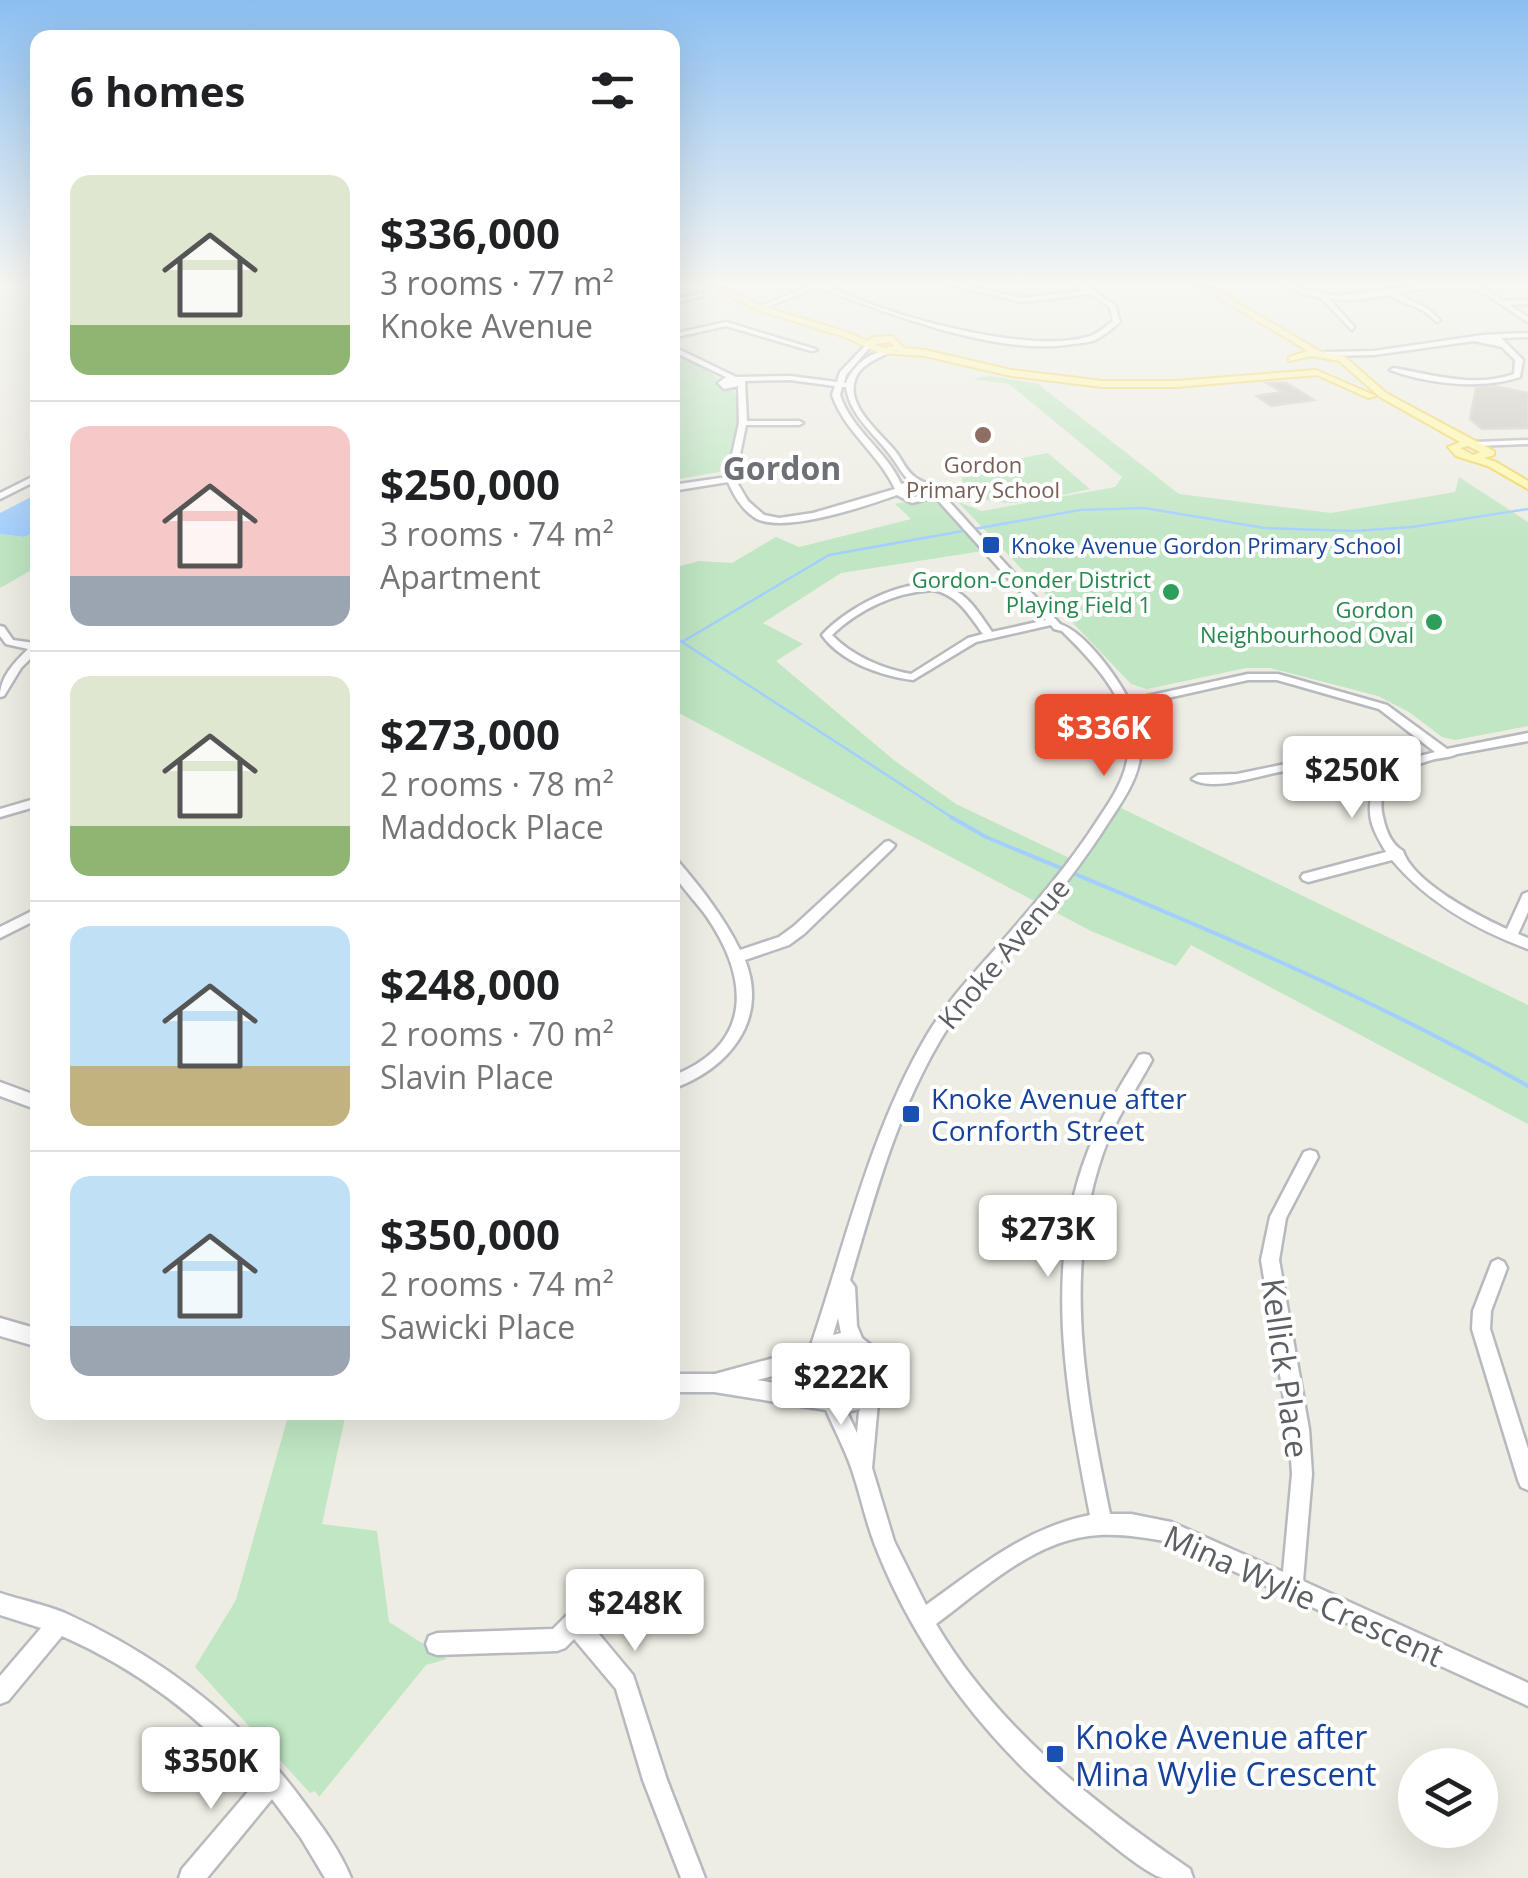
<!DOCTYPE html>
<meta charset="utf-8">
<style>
body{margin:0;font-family:"Open Sans",sans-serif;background:#f6f6f6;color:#202124;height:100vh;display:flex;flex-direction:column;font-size:38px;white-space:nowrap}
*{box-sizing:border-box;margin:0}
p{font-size:32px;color:#757577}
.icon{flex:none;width:55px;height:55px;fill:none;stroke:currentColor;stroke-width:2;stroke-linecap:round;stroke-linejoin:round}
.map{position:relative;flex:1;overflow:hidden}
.details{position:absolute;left:30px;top:30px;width:650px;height:1390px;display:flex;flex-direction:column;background:#fff;border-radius:20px;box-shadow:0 10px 40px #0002}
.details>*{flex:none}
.buttons{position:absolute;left:1398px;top:1748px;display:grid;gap:20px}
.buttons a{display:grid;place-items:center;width:100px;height:100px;border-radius:50%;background:#fff;box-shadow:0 10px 40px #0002;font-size:50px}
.price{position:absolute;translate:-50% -85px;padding:0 22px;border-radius:10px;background:#fff;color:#222;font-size:32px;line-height:65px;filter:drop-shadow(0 2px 5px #0008)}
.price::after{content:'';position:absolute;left:50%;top:60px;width:30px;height:22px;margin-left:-15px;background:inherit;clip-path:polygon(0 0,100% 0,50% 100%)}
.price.active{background:#ea4c2e;color:#fff}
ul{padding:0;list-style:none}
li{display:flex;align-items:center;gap:30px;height:250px;padding:0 40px}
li+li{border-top:2px solid #e0e0e0}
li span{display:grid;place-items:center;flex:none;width:280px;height:200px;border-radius:20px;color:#555}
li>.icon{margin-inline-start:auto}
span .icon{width:120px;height:120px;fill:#fffc;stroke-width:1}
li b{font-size:42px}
h2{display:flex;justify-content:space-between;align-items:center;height:120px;padding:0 40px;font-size:42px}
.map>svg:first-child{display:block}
</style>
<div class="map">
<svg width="1528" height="1878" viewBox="0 0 1528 1878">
<rect width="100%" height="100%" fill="#eeede4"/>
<path fill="#c0e6c3" d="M673,350c20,10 42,19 49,38l11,2c15,24 0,57 -8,81l-52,9z
M990,376l48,8 141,110 152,19 124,-21 4,-15 69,45v204l-73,14 -13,-3 -33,-25 -31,-16 -108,-28h-24l-99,21 -16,-5 -173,-182 24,9 133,-24 7,-10 -113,-93 -37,-5z
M1048,453l42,36c-36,7 -100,30 -128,-6v-6l11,-10z
M939,495l50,55 -148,23 -78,50 40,21 -27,17 119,100 61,43 126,60 37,-57 409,198v119l-337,-179 -15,21 -85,-35 -418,-221 -1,-150 5,7 22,-6 33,2 44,-26 23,10 112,-28 -16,-15z
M37,531v36l-37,21v-54l24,3z
M289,1413h57l-24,111 55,7 12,91 58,37 -21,6 -107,132 -4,-6 -5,2 -115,-126 41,-67z"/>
<path fill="#a3cfff" d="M37,494v37l-13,6 -24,-3v-21z"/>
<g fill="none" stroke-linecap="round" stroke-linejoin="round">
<path stroke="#a3cfff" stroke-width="2.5" d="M672,638l10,4 147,-87 251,-45 64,-2 121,20 89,3 58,-4 116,-18
M682,642l274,178"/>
<path stroke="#a3cfff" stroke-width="4" d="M951,817l35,20c184,77 368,150 542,249"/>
</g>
<path fill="#cac7c1" stroke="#d3cfc2" stroke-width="2.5" d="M1267,383h19l28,17 -43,6 -14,-10 25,-4z
M1493,386l35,7v35l-46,1 -12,-10 6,-31z"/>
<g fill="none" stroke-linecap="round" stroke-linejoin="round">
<g stroke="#b6b9be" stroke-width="5">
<path id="minor" d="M813,284h10c55,29 202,71 264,53 9,-2 18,-10 26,-16l-3,-14 -20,-13 -69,8 -72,-18h9l63,14 63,-7 -10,-7h7l15,7v2l19,12 5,17c-7,6 -16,14 -25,18 -6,3 -16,3 -23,4 -72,13 -186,-31 -254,-57l-56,22 -5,-1z
M1283,284h7l15,6 31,6 91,-11 45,1 -2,-2h7l26,17 25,-1v4l-19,1 19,12v5c-17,-9 -36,-28 -53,-32 -24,-6 -55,-1 -79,3l32,16 12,11 -3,2 -13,-11 -36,-16 -36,5 -23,-1 25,28 -2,3 -31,-32 -21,-5z
M701,293l2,3 -31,8v-4z
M726,322l89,27 2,1 -6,1 -85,-25 -54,12v-4z
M1528,333v4l-27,1 22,22 -3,17c-38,13 -93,7 -130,-7l4,-2c40,7 80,20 120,6l1,-14 -13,-13 -28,-6 -100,14 -48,1 -4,-2 4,-2 48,-1 109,-16z
M866,345l5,1 -25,29 -2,8h2c7,-18 27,-34 45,-32 -13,8 -31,13 -36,29 -9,27 26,53 41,72 6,8 10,19 19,25 6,5 14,7 21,10l124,137c26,9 56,52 69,76l119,-26h30l109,31 60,44 81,-16v8l-71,13c-8,4 -13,3 -22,5 -30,8 -61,23 -52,58 3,14 8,27 20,34 10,31 73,64 104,78l16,-35 5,-2v20l-10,22 10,4v11c-51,-19 -100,-46 -136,-89l-84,22 -5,-2 -2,-3 2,-3 83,-22c-13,-22 -20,-34 -14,-60 -24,-9 -52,-23 -78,-22 -27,1 -77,24 -102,9l6,-4 39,-1 58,-12 38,7 42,16c19,-23 33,-26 60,-33l-56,-43 -102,-29h-29l-116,26c6,17 10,34 8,52 -3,22 -18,44 -30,62 -27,43 -59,83 -92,122 -28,32 -59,65 -80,102 -43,74 -64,155 -88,236l5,7 2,39 5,12 10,8 9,25 -9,97 22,73 32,64c52,-37 99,-77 164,-90 -23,-119 -48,-247 -2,-364 13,-34 32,-65 51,-96l5,-1 5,1 3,5c-17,32 -39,62 -50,96 -40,118 -16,240 8,358h21l40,8 112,50 9,-98 -3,-45 -28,-169 9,-43 34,-65 6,-2 6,2 2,5 -32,61 -7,42 30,169 3,45 -9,107 225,102v23l-358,-164c-24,-4 -46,-8 -70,-7 -64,3 -115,53 -164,89 61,103 156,178 254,245l3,9c-9,0 -21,0 -30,0 -16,-3 -59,-40 -74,-52 -94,-73 -171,-170 -214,-281 -9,-23 -14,-48 -22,-72 -7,-22 -18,-42 -27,-63l-112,-18h-42v-18h43l95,-26c36,-106 60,-216 117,-313 19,-32 46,-61 71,-89 35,-40 70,-80 99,-125 12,-18 26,-38 30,-60 11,-54 -30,-95 -65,-130l-8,-2 -3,-4 -75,17 -63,38c-32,-4 -72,-18 -91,-45 26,-29 96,-67 134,-44 16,9 26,27 36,41l54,-12 -111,-123 -23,6 -15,-8c-31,11 -110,38 -140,24 -14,-8 -23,-23 -29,-37l-56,9v-6l55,-8 12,-54 -1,-37 -14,3 -6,-6 8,-6 -54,-26v-5l64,31 54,-1 47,6 3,-10zM790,380l45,6 -3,9c13,37 47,59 63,94l-82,24 -34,5 -15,-3 -16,-14 -13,-22 11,-54h53l4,-2 -4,-2h-52l-2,-40zM842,387h4c4,29 28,46 45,69 7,9 11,19 20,26l-10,2c-15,-34 -49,-53 -61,-89zM908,487h13l7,3 -1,5 -14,2 -8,-5zM933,590c25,5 36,25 50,44l-15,4 -57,36c-28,-5 -59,-18 -79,-39 27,-26 64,-43 101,-45zM838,1318l3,15 -8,2zM839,1352c21,0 24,14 23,32 -11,11 -19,11 -33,4l-8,-17 7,-13zM804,1368l-1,3 7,18 -53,-9zM860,1409l-1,3 -2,21 -10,-21z
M1528,440v4l-53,2 -4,-2 4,-2z
M38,474v6l-38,19v-6z
M0,626l4,1 9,13 21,3 4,-1v9l-17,17 -17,28 -4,1c0,-20 14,-34 28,-48l-22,-5 -6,-8z
M38,798v8l-38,11v-8z
M889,841l6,4 -2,3 -89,86 -15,11 -44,15c24,61 -17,109 -73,129v-13c81,-31 78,-96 35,-159 -8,-12 -27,-31 -33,-43 -2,-4 -2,-11 -2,-15l5,1c24,28 47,57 63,90l39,-13 15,-11 91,-84z
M38,908v11l-38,19v-11z
M0,1082l38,14v14l-38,-14z
M1498,1259l6,3 3,6 -16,43 -1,18 38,120v41l-7,-3 -3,-7 -46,-151 1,-18 19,-49z
M0,1318l38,11v18l-38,-11z
M0,1593c21,7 46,12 65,20 94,43 176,104 237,187 18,24 38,50 49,78h-26l-24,-40 -29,-39 -65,79h-28l3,-9 75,-88c-55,-63 -118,-111 -195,-145l-54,65 -8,3v-28l41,-48 -41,-13z
M575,1612l8,3 50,60 34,105 38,98h-24l-38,-98 -27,-91 -42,-50 -9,9 -8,3 -120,4 -8,-3 -3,-8 3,-8 8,-3 116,-4 14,-14z"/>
</g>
<g stroke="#f2d459" stroke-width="4">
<path id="major" d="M705,284c20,-1 39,15 58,22 34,13 71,19 104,35l6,-4 19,-1 12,12 21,2 86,20 92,11h73l140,-11 60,26 -8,2 -51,-23 -141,12h-73l-92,-11 -86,-20 -45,-3 -38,-17 -85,-26zM890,342l4,4 -10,2 -10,-4z
M1196,284h9l116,68 24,5 41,36 108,58v4l-10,3 12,4 32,19v8l-40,-23 -32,-10 -8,-9 12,-5 -80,-45 -41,-36 -28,-5 -22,5v-4l19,-6zM1468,446l12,6 -7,3 -13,-7z"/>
</g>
<use href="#minor" fill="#fff" fill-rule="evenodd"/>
<use href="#major" fill="#fff8a8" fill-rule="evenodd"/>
</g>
<linearGradient id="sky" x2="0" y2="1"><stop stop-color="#8cbff1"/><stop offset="0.52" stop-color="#f7f7f3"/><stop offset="1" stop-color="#f7f7f3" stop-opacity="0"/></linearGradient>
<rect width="1528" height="546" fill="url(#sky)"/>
<circle fill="#8d6e63" stroke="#fff" stroke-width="4" cx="983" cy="435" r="10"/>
<g fill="#1a4fb4" stroke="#fff" stroke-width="4">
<rect x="981" y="535" width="20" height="20" rx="5"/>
<rect x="901" y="1104" width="20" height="20" rx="5"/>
<rect x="1045" y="1744" width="20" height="20" rx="5"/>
</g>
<g fill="#2e9e5b" stroke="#fff" stroke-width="4">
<circle cx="1171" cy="592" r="10"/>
<circle cx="1434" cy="622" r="10"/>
</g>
<g text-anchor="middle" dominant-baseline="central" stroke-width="8" stroke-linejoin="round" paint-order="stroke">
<g font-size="22" fill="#785e54" stroke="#fff">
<text x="983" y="464">Gordon<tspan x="983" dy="25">Primary School</tspan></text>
</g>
<g font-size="22" fill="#164399" stroke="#fff" text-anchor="start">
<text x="1011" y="545">Knoke Avenue Gordon Primary School</text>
</g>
<g font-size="22" fill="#27864d" stroke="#fff" text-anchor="end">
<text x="1151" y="579">Gordon-Conder District<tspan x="1151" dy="25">Playing Field 1</tspan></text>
<text x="1414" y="609">Gordon<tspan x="1414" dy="25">Neighbourhood Oval</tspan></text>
</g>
<g font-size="28" fill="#5c5f64" stroke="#fff">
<text transform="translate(1003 953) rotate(-50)">Knoke Avenue</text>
</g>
<g font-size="28" fill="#164399" stroke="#fff" text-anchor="start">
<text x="931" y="1098">Knoke Avenue after<tspan x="931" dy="32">Cornforth Street</tspan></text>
</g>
<g font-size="32" font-weight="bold" fill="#6d7176" stroke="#fff">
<text x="782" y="467">Gordon</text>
</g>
<g font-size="32" fill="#5c5f64" stroke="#fff">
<text transform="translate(1286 1368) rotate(82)">Kellick Place</text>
<text transform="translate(1304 1595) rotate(24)">Mina Wylie Crescent</text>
</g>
<g font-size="32" fill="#164399" stroke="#fff" text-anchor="start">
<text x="1075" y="1736">Knoke Avenue after<tspan x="1075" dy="37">Mina Wylie Crescent</tspan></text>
</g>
</g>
</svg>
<div class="buttons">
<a><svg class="icon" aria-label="layers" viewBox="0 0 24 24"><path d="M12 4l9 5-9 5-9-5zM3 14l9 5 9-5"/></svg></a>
</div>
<b class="price active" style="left:1104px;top:779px">$336K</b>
<b class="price" style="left:1352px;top:821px">$250K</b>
<b class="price" style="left:1048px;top:1280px">$273K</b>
<b class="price" style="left:841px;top:1428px">$222K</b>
<b class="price" style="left:635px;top:1654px">$248K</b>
<b class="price" style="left:211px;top:1812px">$350K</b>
<section class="details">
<h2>6 homes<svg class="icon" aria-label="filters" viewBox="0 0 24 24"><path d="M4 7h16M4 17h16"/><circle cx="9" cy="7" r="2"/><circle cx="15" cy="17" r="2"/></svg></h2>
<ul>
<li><span style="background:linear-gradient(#dfe7d0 75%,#8fb573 0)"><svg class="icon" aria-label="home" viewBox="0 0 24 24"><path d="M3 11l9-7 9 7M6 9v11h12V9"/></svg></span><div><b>$336,000</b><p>3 rooms · 77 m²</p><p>Knoke Avenue</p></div></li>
<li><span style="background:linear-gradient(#f6c9c9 75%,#9aa5b1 0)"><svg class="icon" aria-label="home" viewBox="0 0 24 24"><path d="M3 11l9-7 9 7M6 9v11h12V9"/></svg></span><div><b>$250,000</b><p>3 rooms · 74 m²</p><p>Apartment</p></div></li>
<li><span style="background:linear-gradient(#dfe7d0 75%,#8fb573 0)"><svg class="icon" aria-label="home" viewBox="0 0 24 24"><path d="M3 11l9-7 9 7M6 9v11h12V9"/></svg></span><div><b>$273,000</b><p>2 rooms · 78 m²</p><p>Maddock Place</p></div></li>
<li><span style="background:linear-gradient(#bfe0f5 70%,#c2b280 0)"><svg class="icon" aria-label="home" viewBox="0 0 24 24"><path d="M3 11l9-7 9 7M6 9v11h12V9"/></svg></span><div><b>$248,000</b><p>2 rooms · 70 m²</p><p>Slavin Place</p></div></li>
<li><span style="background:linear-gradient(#bfe0f5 75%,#9aa5b1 0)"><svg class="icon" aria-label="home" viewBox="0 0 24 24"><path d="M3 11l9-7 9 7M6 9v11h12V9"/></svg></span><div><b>$350,000</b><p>2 rooms · 74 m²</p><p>Sawicki Place</p></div></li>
</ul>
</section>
</div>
